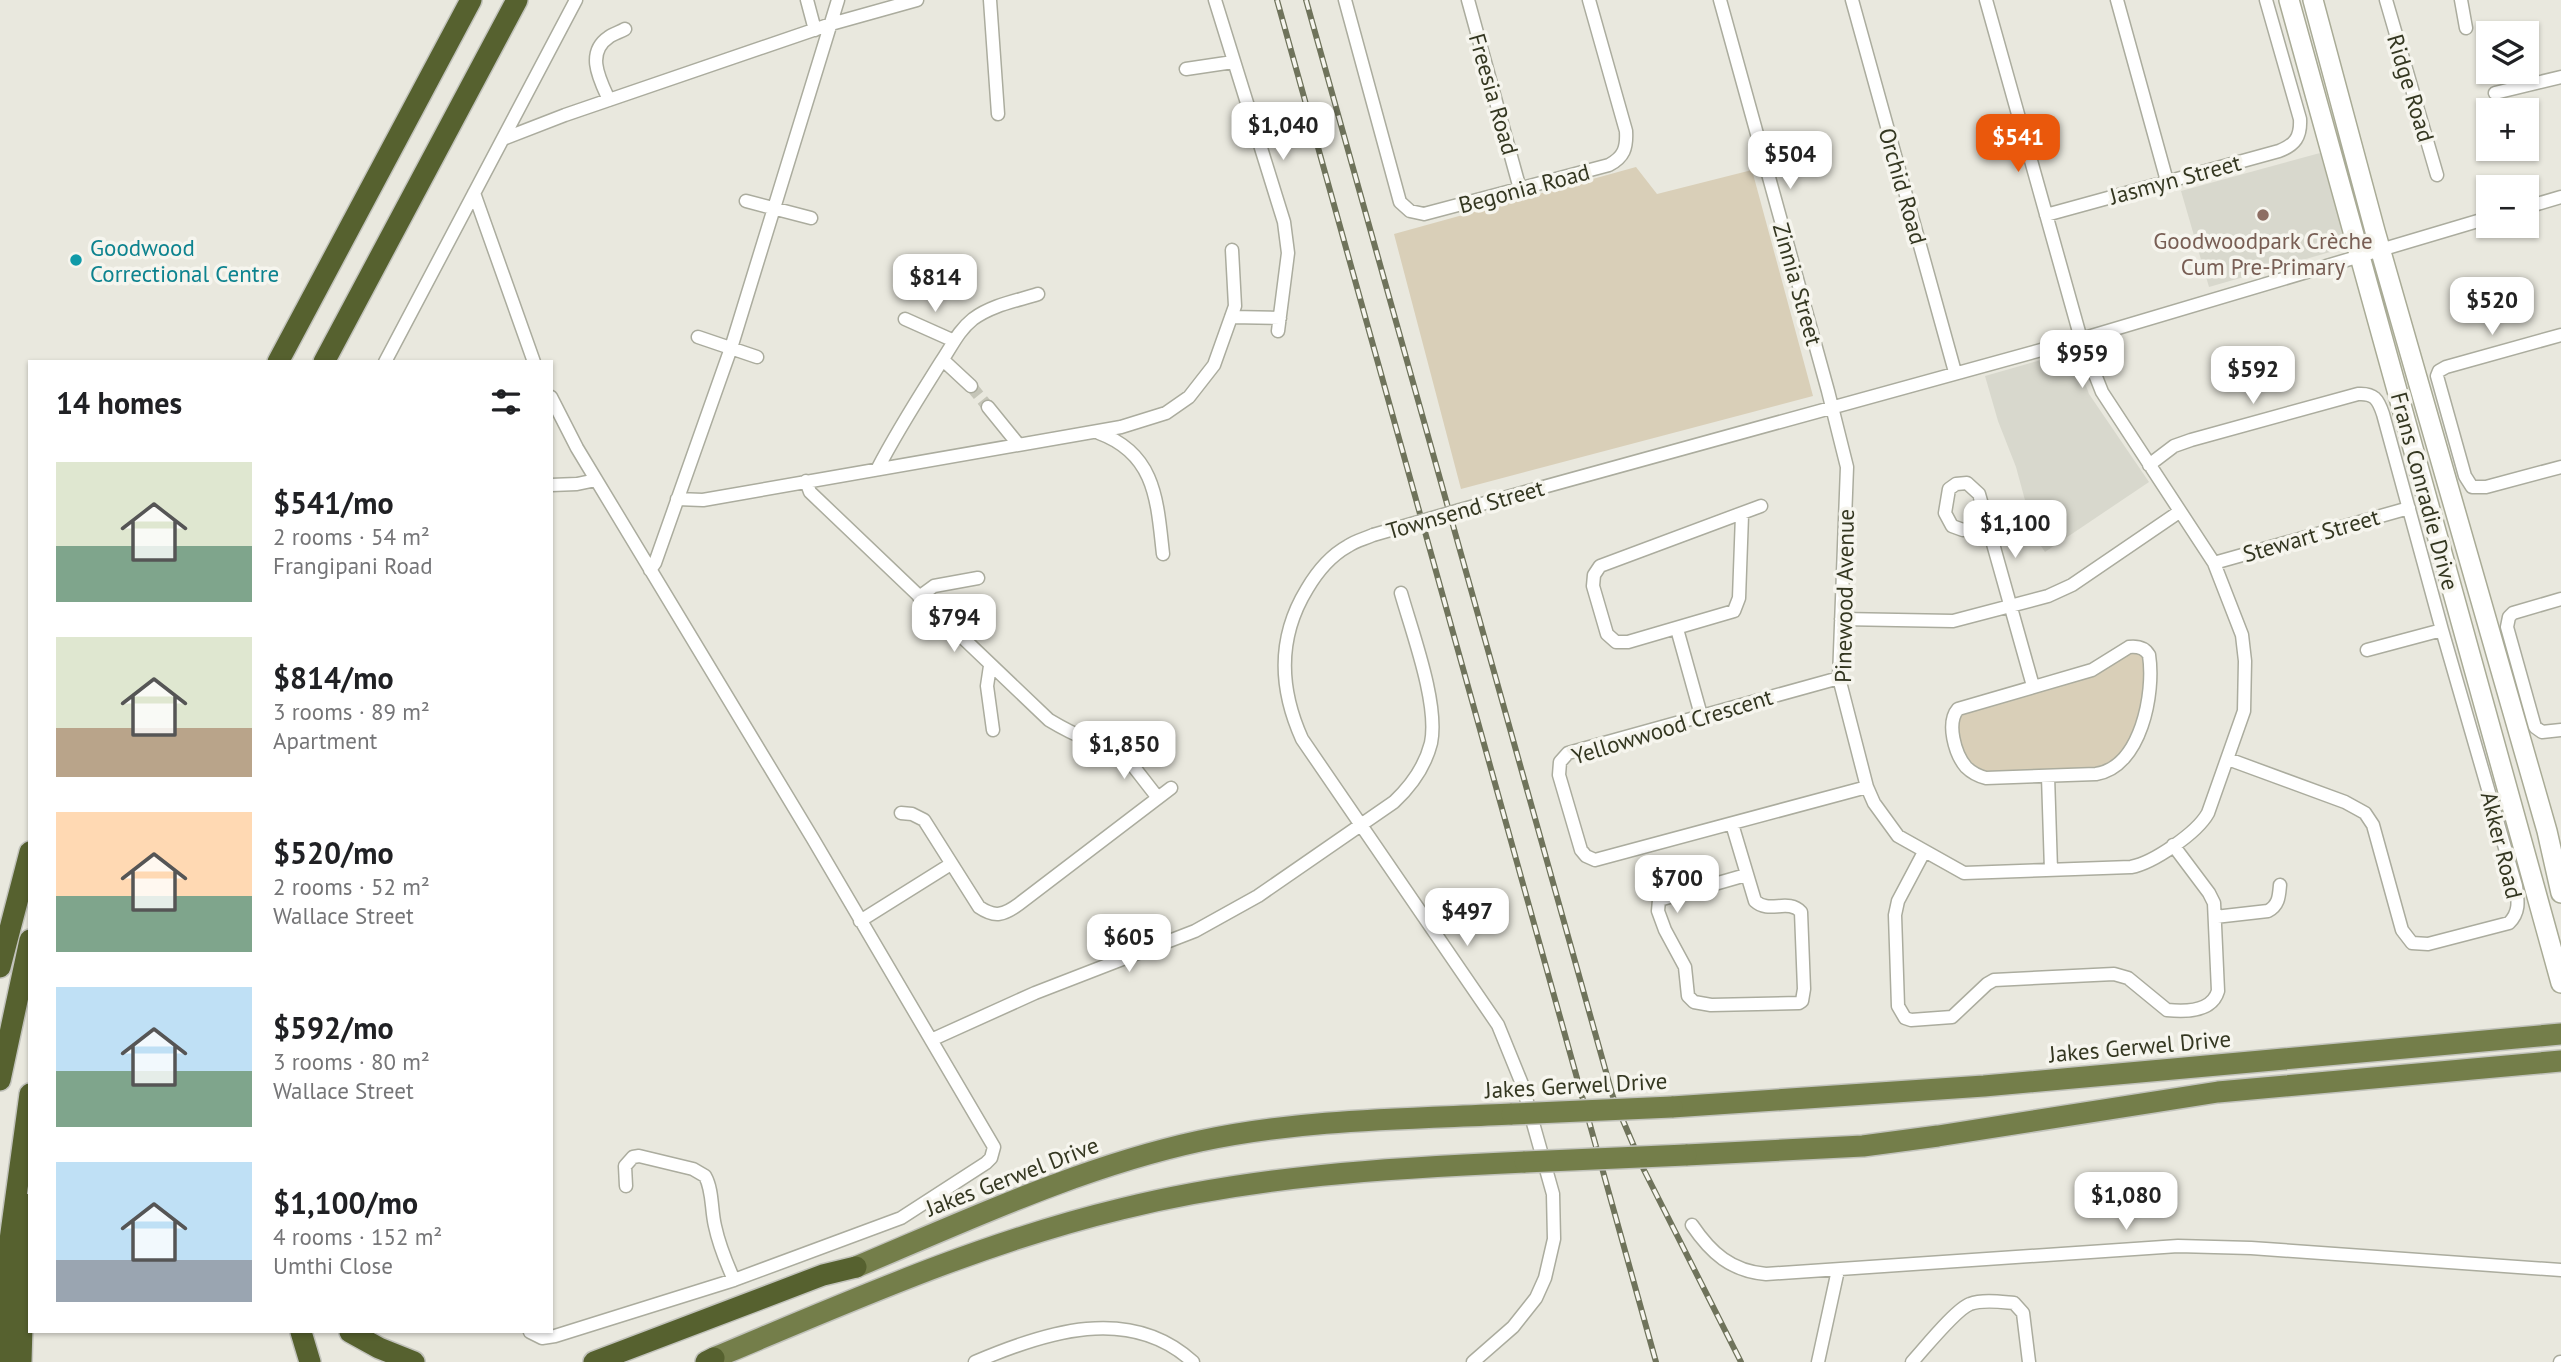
<!DOCTYPE html>
<meta charset="utf-8">
<style>
body{margin:0;font-family:"PT Sans",sans-serif;background:#f6f6f6;color:#202124;height:100vh;display:flex;flex-direction:column;font-size:26px;white-space:nowrap}
*{box-sizing:border-box;margin:0}
p{font-size:23px;color:#757577}
.icon{flex:none;width:38px;height:38px;fill:none;stroke:currentColor;stroke-width:2;stroke-linecap:round;stroke-linejoin:round}
.map{position:relative;flex:1;overflow:hidden}
.sheet{position:absolute;left:28px;top:360px;width:525px;height:973px;display:flex;flex-direction:column;background:#fff;border-radius:0px;box-shadow:0 2px 5px #0004}
.sheet>*{flex:none}
.controls{position:absolute;left:2476px;top:21px;display:grid;gap:14px}
.controls a{display:grid;place-items:center;width:63px;height:63px;border-radius:0px;background:#fff;box-shadow:0 2px 5px #0004;font-size:35px}
.price{position:absolute;translate:-50% -60px;padding:0 16px;border-radius:14px;background:#fff;color:#222;font-size:23px;line-height:46px;filter:drop-shadow(0 2px 4px #0008)}
.price::after{content:'';position:absolute;left:50%;top:42px;width:21px;height:16px;margin-left:-10px;background:inherit;clip-path:polygon(0 0,100% 0,50% 100%)}
.price.selected{background:#ea580c;color:#fff}
ul{padding:0;list-style:none}
li{display:flex;align-items:center;gap:21px;height:175px;padding:0 28px}
li span{display:grid;place-items:center;flex:none;width:196px;height:140px;border-radius:0px;color:#555}
li>.icon{margin-inline-start:auto}
span .icon{width:84px;height:84px;fill:#fffc;stroke-width:1}
li b{font-size:30px}
h2{display:flex;justify-content:space-between;align-items:center;height:84px;padding:0 28px;font-size:30px}
.map>svg:first-child{display:block}
</style>
<div class="map">
<svg width="2561" height="1362" viewBox="0 0 2561 1362">
<rect width="100%" height="100%" fill="#e9e8de"/>
<path fill="#d8d8cd" d="M2320,153l24,85 -7,12 -128,37 -28,-96z
M2062,354l10,1 4,4 13,35 60,88 -104,70 -10,-15 -19,-70 -18,-46 -13,-45z"/>
<path fill="#d9cfb8" d="M1636,167l21,27 95,-24 61,226 -352,93 -67,-255z
M2136,651l9,6 -1,43 -17,46 -3,6 -21,16 -117,5c-4,-2 -12,-5 -15,-8 -10,-9 -17,-36 -14,-49z"/>
<g fill="none" stroke-linecap="round" stroke-linejoin="round">
<path stroke="#c5c5b8" stroke-width="12" stroke-dasharray="12 6" stroke-linecap="butt" d="M971,386l17,21"/>
<g stroke="#abac9e" stroke-width="15">
<path id="minor" d="M807,0l8,30
M990,0l8,114
M1215,0l69,222 4,31 -10,78
M1345,0l55,202 10,9 14,3 185,-49c15,-8 18,-17 17,-34l-37,-131
M1468,0l52,189
M1720,0l108,391 19,76 -8,211 28,109 7,16 24,33 66,37 167,-6c22,-4 66,-34 77,-54l36,-102 1,-50 -3,-26 -28,-72 -112,-171 -21,-53 -95,-339
M1852,0l103,372
M2117,0l50,181
M2386,0l51,175
M2461,0l5,28
M1186,69l47,-7
M2495,93l66,-16
M609,100c-9,-20 -24,-47 0,-63 4,-3 11,-5 16,-8
M503,139l62,-24 266,-91 86,-24
M474,193l60,169
M746,201l65,17
M2527,207l34,-10
M2046,215l233,-64c16,-6 22,-14 21,-32l-34,-119
M1231,317l49,1
M905,319l47,21
M2561,335l-115,32 -7,4 -2,5 28,100 7,11h14l75,-20
M698,337l59,20
M943,360l28,26
M385,362l191,-362
M988,407l30,37
M1099,433c57,21 58,68 64,121
M2149,465l25,-19 17,-6 167,-46c16,-1 20,5 25,20l59,216 74,256c2,15 4,26 -7,37l-81,21 -16,-1 -10,-13 -29,-105 -8,-12 -20,-11 -117,-43
M878,468c19,-37 41,-71 63,-106 11,-16 17,-31 32,-43 19,-14 43,-18 65,-25
M806,481l4,11 239,228c25,15 50,27 79,26 8,0 15,-2 23,-3
M551,485l26,-1 19,-4
M677,499l26,1 418,-73 45,-14 23,-16 25,-32 21,-59 -3,-56
M1460,510l621,-171 407,-121
M1742,515l-3,83 -5,13 -106,31h-12l-9,-8 -14,-48 1,-11 6,-9 161,-60
M1988,524l-25,6 -11,-4 -7,-13 4,-24 7,-5 11,-1 12,11 54,192
M1373,535c-9,4 -18,6 -25,11 -18,10 -31,26 -41,43 -30,49 -28,99 -5,150l196,286 24,59 31,110 1,45 -9,39 -9,20 -23,29 -40,35
M2214,563l195,-55
M650,570l5,-7 76,-215 107,-348
M919,597l15,-11 44,-8
M2561,599l-48,14 -4,4 -2,10 28,100 7,5 19,-2
M1841,619l112,2 95,-25 24,-11 107,-73
M1677,629l24,86
M2129,647c9,-1 16,1 20,8 6,38 -8,112 -53,119l-110,4c-8,-2 -14,-5 -20,-11 -11,-13 -20,-44 -8,-58l134,-39z
M2367,650l75,-20
M990,666l-3,20 6,44
M1839,678l-271,75 -8,9 -1,13 22,75 5,6 9,4 272,-73
M1116,744l42,54
M2048,776l3,94
M901,813l11,1 12,6 55,87c16,11 25,8 40,-3l152,-116
M1732,824l23,77c14,13 33,-3 46,11l3,77 -2,12 -3,2 -88,2 -17,-3 -6,-6 -3,-29 -20,-37 -7,-19 1,-11 87,-25
M1924,852l-26,49 -3,14 3,91 7,12 6,2 41,-3 35,-33 7,-4 120,-6 14,4 39,32c19,2 45,2 51,-19l-4,-88 -5,-10 -36,-48
M2215,917l53,-6c11,-6 11,-15 12,-26
M860,921l91,-57
M931,1040l104,-47 160,-62 63,-35 136,-94c17,-16 31,-35 37,-59 8,-39 -19,-111 -30,-150
M626,1186l-1,-20 8,-9 6,-1 54,13 12,7c8,14 6,34 10,50 4,19 11,36 19,54
M1692,1225c19,28 39,46 74,49l412,-28 73,2 310,22
M530,1332l12,6 13,-2 179,-56 167,-62 85,-55 5,-5 3,-11 -181,-308 -236,-391 -26,-51
M975,1362c70,-30 155,-58 218,0
M1818,1362l20,-92
M1912,1362c12,-13 44,-53 58,-58 13,-5 32,-2 44,-1l9,10 6,49
M2560,1362h1"/>
</g>
<g stroke="#a9ab96" stroke-width="22">
<path id="secondary" d="M2289,0l272,983
M2313,0l62,231 172,600 14,62"/>
</g>
<g stroke="#c2c3bc" stroke-width="24">
<path id="trunk" d="M1672,1107l312,-21 577,-52
M1686,1155l177,-9 75,-10 280,-44 343,-31
M856,1267c112,-47 224,-100 344,-126 102,-22 207,-22 312,-27
M714,1358c134,-56 266,-115 407,-149 133,-33 268,-41 404,-47"/>
</g>
<g stroke="#c2c3bc" stroke-width="24">
<path id="motorway" d="M278,362l193,-362
M324,362l193,-362
M0,967l30,-115
M0,1080l30,-140
M301,1332l9,30
M350,1332l29,16 35,14
M4,1362l6,-122 20,-146
M21,1362l2,-71 7,-87
M594,1362l229,-87 33,-8
M706,1362l8,-4"/>
</g>
<use href="#minor" stroke="#fff" stroke-width="12"/>
<use href="#secondary" stroke="#fff" stroke-width="19"/>
<use href="#trunk" stroke="#747e4a" stroke-width="21"/>
<use href="#motorway" stroke="#56612f" stroke-width="21"/>
<g stroke="#6f735b" stroke-width="6">
<path id="rail" d="M1277,0l379,1362
M1306,0l307,1097 31,73 97,192"/>
</g>
<use href="#rail" stroke="#f6f5ee" stroke-width="3.5" stroke-dasharray="10" stroke-linecap="butt"/>
<g stroke="#abac9e" stroke-width="15" stroke-linecap="butt">
<path id="minor-bridge" d="M1373,535l87,-25"/>
</g>
<g stroke="#c2c3bc" stroke-width="24" stroke-linecap="butt">
<path id="trunk-bridge" d="M1512,1114l160,-7
M1525,1162l161,-7"/>
</g>
<use href="#minor-bridge" stroke="#fff" stroke-width="12"/>
<use href="#trunk-bridge" stroke="#747e4a" stroke-width="21"/>
</g>
<circle fill="#8d6e63" stroke="#f6f5ee" stroke-width="2.5" cx="2263" cy="215" r="7"/>
<circle fill="#0f9aa8" stroke="#f6f5ee" stroke-width="2.5" cx="76" cy="260" r="7"/>
<g text-anchor="middle" dominant-baseline="central" stroke-width="7" stroke-linejoin="round" paint-order="stroke">
<g font-size="23" fill="#343721" stroke="#f6f5ee">
<text transform="translate(2411 88) rotate(73)">Ridge Road</text>
<text transform="translate(1494 94) rotate(74)">Freesia Road</text>
<text transform="translate(2175 179) rotate(-15)">Jasmyn Street</text>
<text transform="translate(1903 186) rotate(74)">Orchid Road</text>
<text transform="translate(1524 188) rotate(-15)">Begonia Road</text>
<text transform="translate(1798 284) rotate(74)">Zinnia Street</text>
<text transform="translate(2425 491) rotate(75)">Frans Conradie Drive</text>
<text transform="translate(1465 509) rotate(-16)">Townsend Street</text>
<text transform="translate(2311 535) rotate(-16)">Stewart Street</text>
<text transform="translate(1844 596) rotate(-89)">Pinewood Avenue</text>
<text transform="translate(1672 726) rotate(-17)">Yellowwood Crescent</text>
<text transform="translate(2502 845) rotate(76)">Akker Road</text>
<text transform="translate(2140 1046) rotate(-5)">Jakes Gerwel Drive</text>
<text transform="translate(1576 1085) rotate(-3)">Jakes Gerwel Drive</text>
<text transform="translate(1012 1176) rotate(-21)">Jakes Gerwel Drive</text>
</g>
<g font-size="23" fill="#785e54" stroke="#f6f5ee">
<text x="2263" y="240">Goodwoodpark Crèche<tspan x="2263" dy="26">Cum Pre-Primary</tspan></text>
</g>
<g font-size="23" fill="#0d838f" stroke="#f6f5ee" text-anchor="start">
<text x="90" y="247">Goodwood<tspan x="90" dy="26">Correctional Centre</tspan></text>
</g>
</g>
</svg>
<div class="controls">
<a><svg class="icon" aria-label="layers" viewBox="0 0 24 24"><path d="M12 4l9 5-9 5-9-5zM3 14l9 5 9-5"/></svg></a>
<a>+</a>
<a>−</a>
</div>
<b class="price" style="left:1283px;top:162px">$1,040</b>
<b class="price selected" style="left:2018px;top:174px">$541</b>
<b class="price" style="left:1790px;top:191px">$504</b>
<b class="price" style="left:935px;top:314px">$814</b>
<b class="price" style="left:2492px;top:337px">$520</b>
<b class="price" style="left:2082px;top:390px">$959</b>
<b class="price" style="left:2253px;top:406px">$592</b>
<b class="price" style="left:2015px;top:560px">$1,100</b>
<b class="price" style="left:954px;top:654px">$794</b>
<b class="price" style="left:1124px;top:781px">$1,850</b>
<b class="price" style="left:1677px;top:915px">$700</b>
<b class="price" style="left:1467px;top:948px">$497</b>
<b class="price" style="left:1129px;top:974px">$605</b>
<b class="price" style="left:2126px;top:1232px">$1,080</b>
<section class="sheet">
<h2>14 homes<svg class="icon" aria-label="filters" viewBox="0 0 24 24"><path d="M4 7h16M4 17h16"/><circle cx="9" cy="7" r="2"/><circle cx="15" cy="17" r="2"/></svg></h2>
<ul>
<li><span style="background:linear-gradient(#dfe7d0 60%,#7fa58c 0)"><svg class="icon" aria-label="home" viewBox="0 0 24 24"><path d="M3 11l9-7 9 7M6 9v11h12V9"/></svg></span><div><b>$541/mo</b><p>2 rooms · 54 m²</p><p>Frangipani Road</p></div></li>
<li><span style="background:linear-gradient(#dfe7d0 65%,#b9a48a 0)"><svg class="icon" aria-label="home" viewBox="0 0 24 24"><path d="M3 11l9-7 9 7M6 9v11h12V9"/></svg></span><div><b>$814/mo</b><p>3 rooms · 89 m²</p><p>Apartment</p></div></li>
<li><span style="background:linear-gradient(#ffd9b3 60%,#7fa58c 0)"><svg class="icon" aria-label="home" viewBox="0 0 24 24"><path d="M3 11l9-7 9 7M6 9v11h12V9"/></svg></span><div><b>$520/mo</b><p>2 rooms · 52 m²</p><p>Wallace Street</p></div></li>
<li><span style="background:linear-gradient(#bfe0f5 60%,#7fa58c 0)"><svg class="icon" aria-label="home" viewBox="0 0 24 24"><path d="M3 11l9-7 9 7M6 9v11h12V9"/></svg></span><div><b>$592/mo</b><p>3 rooms · 80 m²</p><p>Wallace Street</p></div></li>
<li><span style="background:linear-gradient(#bfe0f5 70%,#9aa5b1 0)"><svg class="icon" aria-label="home" viewBox="0 0 24 24"><path d="M3 11l9-7 9 7M6 9v11h12V9"/></svg></span><div><b>$1,100/mo</b><p>4 rooms · 152 m²</p><p>Umthi Close</p></div></li>
</ul>
</section>
</div>
